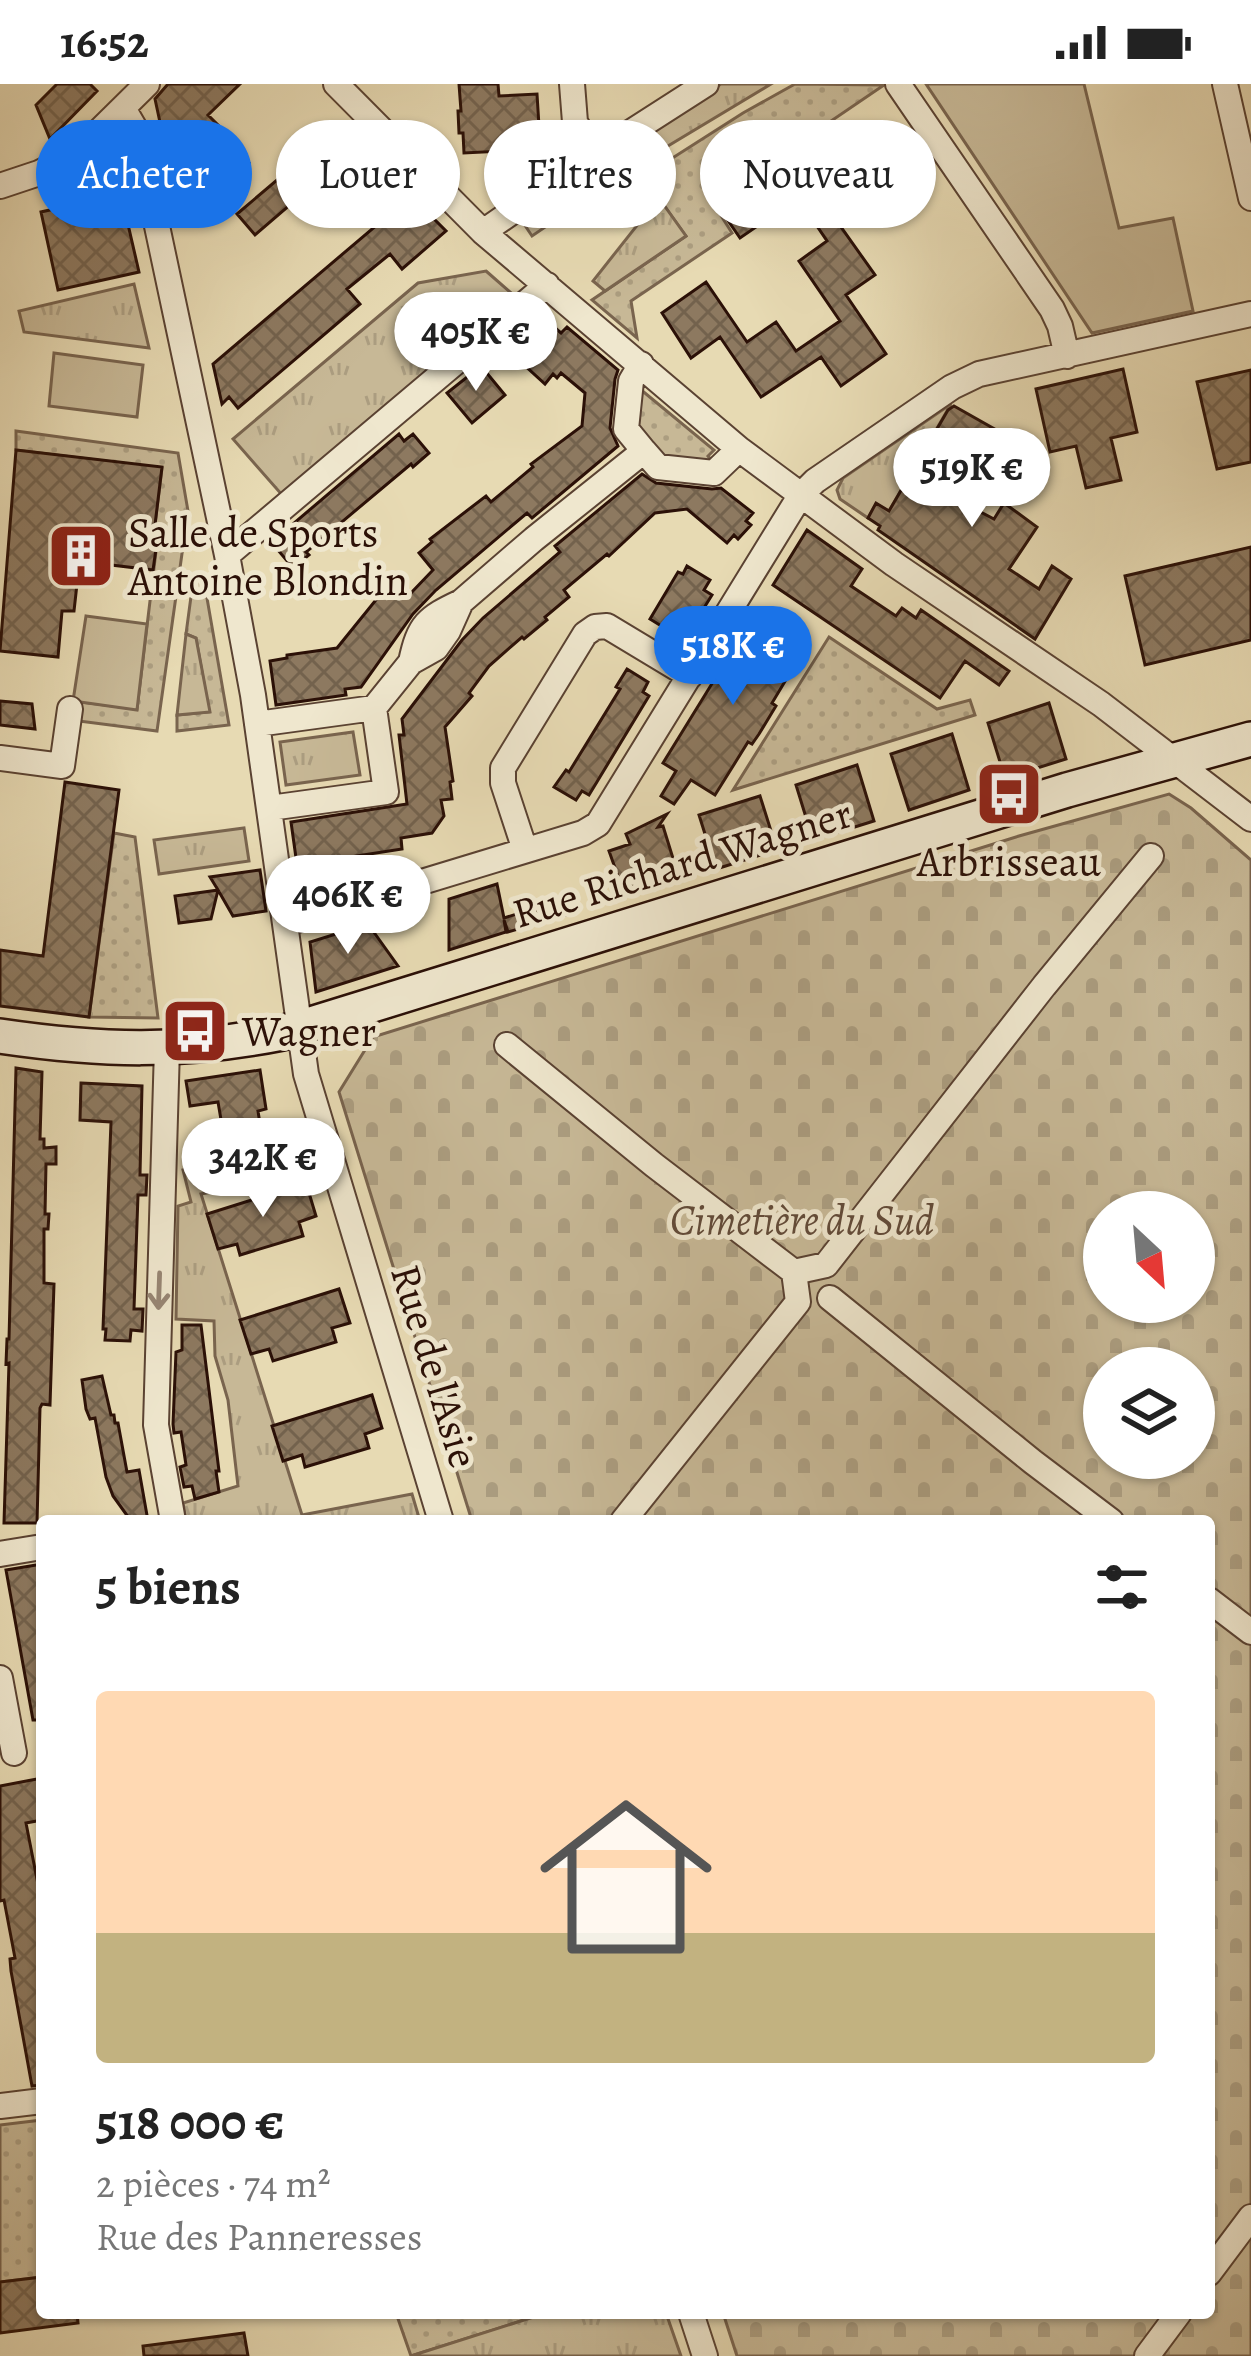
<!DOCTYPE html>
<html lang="fr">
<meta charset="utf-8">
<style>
body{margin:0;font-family:Alegreya,serif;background:#f2f2f2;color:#222;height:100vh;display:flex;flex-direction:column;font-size:45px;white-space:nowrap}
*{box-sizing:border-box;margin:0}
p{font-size:39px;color:#767676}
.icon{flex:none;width:66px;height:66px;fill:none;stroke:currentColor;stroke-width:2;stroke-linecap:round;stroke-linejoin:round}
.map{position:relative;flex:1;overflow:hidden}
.panel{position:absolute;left:36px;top:1431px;width:1179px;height:804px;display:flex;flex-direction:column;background:#fff;border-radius:12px;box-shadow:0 3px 9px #0004}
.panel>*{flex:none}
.guide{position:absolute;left:36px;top:36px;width:1179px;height:108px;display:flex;gap:24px}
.needle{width:78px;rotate:154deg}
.tools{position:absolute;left:1083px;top:1107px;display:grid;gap:24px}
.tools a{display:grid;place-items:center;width:132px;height:132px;border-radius:50%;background:#fff;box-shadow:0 3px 9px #0004;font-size:60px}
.price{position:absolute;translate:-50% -102px;padding:0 27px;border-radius:42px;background:#fff;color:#222;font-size:39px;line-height:78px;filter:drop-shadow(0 3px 6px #0008)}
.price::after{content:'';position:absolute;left:50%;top:72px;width:36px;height:27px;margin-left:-18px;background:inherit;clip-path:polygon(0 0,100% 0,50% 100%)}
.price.active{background:#1a73e8;color:#fff}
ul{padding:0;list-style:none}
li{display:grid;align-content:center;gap:24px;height:636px;padding:0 60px}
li+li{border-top:3px solid #e0e0e0}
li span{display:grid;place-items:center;height:372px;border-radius:12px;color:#555}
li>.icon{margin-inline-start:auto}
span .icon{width:216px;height:216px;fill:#fffc;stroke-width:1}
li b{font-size:51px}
h2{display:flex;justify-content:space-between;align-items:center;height:144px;padding:0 60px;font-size:51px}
.pill{padding:0 42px;border-radius:54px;background:#fff;box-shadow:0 3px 9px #0004;font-size:42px;line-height:108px}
.pill.active{background:#1a73e8;color:#fff}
.status{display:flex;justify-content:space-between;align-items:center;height:84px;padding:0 60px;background:#fff;direction:ltr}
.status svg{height:33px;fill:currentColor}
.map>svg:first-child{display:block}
</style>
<div class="status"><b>16:52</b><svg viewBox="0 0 49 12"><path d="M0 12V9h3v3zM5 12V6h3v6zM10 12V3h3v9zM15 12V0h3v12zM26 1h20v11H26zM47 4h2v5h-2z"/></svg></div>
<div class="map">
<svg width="1251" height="2272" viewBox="0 0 1251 2272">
<defs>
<pattern id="grass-dots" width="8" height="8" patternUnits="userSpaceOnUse" patternTransform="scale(3)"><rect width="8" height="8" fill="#c7b896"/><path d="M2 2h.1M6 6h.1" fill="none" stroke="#ab9d80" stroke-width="1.8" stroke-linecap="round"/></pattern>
<pattern id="cemetery-stones" width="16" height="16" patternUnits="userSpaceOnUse" patternTransform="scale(3)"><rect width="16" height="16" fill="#c7b896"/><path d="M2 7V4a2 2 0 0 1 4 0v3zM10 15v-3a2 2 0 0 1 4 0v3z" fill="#ab9d80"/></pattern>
<pattern id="park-tufts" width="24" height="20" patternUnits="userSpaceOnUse" patternTransform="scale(3)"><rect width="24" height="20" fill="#c7b896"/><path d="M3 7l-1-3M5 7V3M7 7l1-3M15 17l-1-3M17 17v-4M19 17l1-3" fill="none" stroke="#ab9d80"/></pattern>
<pattern id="building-cross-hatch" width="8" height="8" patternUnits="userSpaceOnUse" patternTransform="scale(3)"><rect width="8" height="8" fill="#8d7960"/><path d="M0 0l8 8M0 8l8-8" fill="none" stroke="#73624d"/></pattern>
</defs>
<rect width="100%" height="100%" fill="#e7dab3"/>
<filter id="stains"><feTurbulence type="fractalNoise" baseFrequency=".00167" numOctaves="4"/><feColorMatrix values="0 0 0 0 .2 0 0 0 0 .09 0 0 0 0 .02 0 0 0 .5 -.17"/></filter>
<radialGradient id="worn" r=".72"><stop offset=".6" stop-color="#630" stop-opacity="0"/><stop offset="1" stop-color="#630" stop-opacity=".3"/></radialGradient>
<path fill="url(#grass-dots)" stroke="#79644e" stroke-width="3" d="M795,0l89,1 -122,83 -7,-9 -49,33 26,41 -101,68 6,37 -45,-38 94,-64 -25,-35 -11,8 -4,-2 -14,15 -27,-21 138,-88z
M634,300l80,66 -6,6 7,9 -54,-1 -31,-35z
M16,347l162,22 10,58 -31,220 -86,-11 2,-19 64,8 20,-166 -4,-2 9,-73 -146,-18z
M194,490l9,1 26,150 -52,6v-16l32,-3 -13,-74 -10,-4z
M829,553l108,72 33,-9 5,15 -242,75z
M114,749l21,4 23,181 -69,-1z
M42,2036v157l-42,5v-157z
M396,2229h18l1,2 9,-2h122l-135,43z"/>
<path fill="url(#cemetery-stones)" stroke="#79644e" stroke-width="3" fill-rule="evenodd" d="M1169,710l22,14 60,52v1496h-514l-14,-43h486v-792h-737l-133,-429 34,-55 646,-201zM1104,1128h90v90h-90zM1104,1284h90v90h-90z"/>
<path fill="url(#park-tufts)" stroke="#79644e" stroke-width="3" d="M721,0h50l-133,80 -106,72 -12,-18 105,-73z
M661,117l25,35 -81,55 -12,-10 57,-72z
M486,187l31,27 -234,198 -50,-57 185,-156z
M134,200l15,64 -125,-16 -5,-21z
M951,320l-62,107 -13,-7 -8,14 -28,-19 -3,-9 6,-12z
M186,550l10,4 14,74 -33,3z
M353,648l7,43 -74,10 -6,-43z
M244,744l5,33 -90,13 -5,-34z
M217,1079l5,27 -21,4 101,321 110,-21 8,27h-234l-3,-18 55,-17 -10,-86 -13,-44 -1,-35 -38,-2 2,-113 13,-4 -8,-32z
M546,2229h120l15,43h-270z"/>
<path fill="#c7b896" stroke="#79644e" stroke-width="3" d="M926,0h158l35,144 54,-10 20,93 -101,22z
M54,269l89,12 -6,52 -88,-11z
M86,532l61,8 -10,86 -64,-9z"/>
<path fill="url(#building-cross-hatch)" stroke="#2b1007" stroke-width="3" d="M57,0h33l7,7 -47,48 -14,-34z
M168,0h72l-32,31 10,10 -3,3 34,35 -67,62 -7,-31 16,-14 -24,-25 -12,-56z
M459,0h39l1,12 38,-2 4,64 -38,2v-9l-39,2 -1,-20h-4l-1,-22h3z
M342,41l19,19 -106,91 -18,-21z
M833,67l31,45 -30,21 41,58 -29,20 40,59 -45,32 -20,-29 -60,40 -41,-60 -29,21 -29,-45 44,-31 41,60 29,-20 20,29 44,-30 -41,-60 28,-20 -29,-43 -58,40 -31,-45 45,-31 20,29z
M121,110l18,78 -81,18 -17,-78z
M411,112l35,35 -44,38 -12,-15 -43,35 13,15 -122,104 -9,-11 -7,7 -9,-40z
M540,231l21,18 6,-6 51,43 -3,9 -5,49 8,18 -86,72 -5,-5 -91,77 -23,24 -52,73 -16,2 1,6 -70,10 -6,-44 17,-3v-3l50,-7 55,-68 18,14 23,-24 -14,-17 13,-11 -2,-3 56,-43 5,6 42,-35 -2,-3 51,-38 3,-33 -24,-20 -4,5 -4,-4 -8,10 -35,-32z
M481,282l24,29 -33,28 -25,-30z
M1123,285l14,63 -26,6 10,42 -35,8 -10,-42 -26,6 -14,-63z
M1251,286v92l-34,7 -20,-87z
M954,322l81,46 -12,20 -52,-32 -9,15 -15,-9 -32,28 37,23 42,22 10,-16 33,24 -28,42 30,20 13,-23 19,13 -36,60 -157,-109 2,-4 -12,-8 8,-15 13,8 59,-101z
M399,350l5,7 9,-7 16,19 -16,14 -2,-3 -105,88 3,3 -16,13 -16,-19 8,-7 -5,-7z
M16,366l146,17 -9,74 4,1 -4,28 -67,-8v5l-7,-1 -5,45h-12l-4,46 -58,-6z
M642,390l14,9 56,6 9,-1 32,25 -7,8 5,4 -13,14 -4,-4 -7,8 -40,-34 -32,4 -46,43 -2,-2 -43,36 5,7 -24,20 2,3 -23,19 -2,-2 -33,29 -20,27 3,3 -27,31 8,54 -3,1 2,17 -11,1 3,16 -12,17 -31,5 1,11 -52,8v3l-53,5 -6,-43 116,-18 -8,-69h5l-2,-16 60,-79 21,-22 77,-66 -5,-6z
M807,446l55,39 -11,17 45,30 6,-8 14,10 5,-8 88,61 -10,14 -34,-24 -25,37 -167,-113z
M1251,463v93l-106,25 -20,-89z
M687,482l23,14 -6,10 8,5 -28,45 -34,-21 28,-47 5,2z
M758,525l15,10 -4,6 36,23 -33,55 4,3 -17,28 -7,10 -4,-2 -33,53 -24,-15 -17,24 -13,-8 15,-25 -13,-8z
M627,585l21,13 -5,10 6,4 -60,99 -7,-4 -6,9 -22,-13 12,-17 3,2 51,-83 -4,-2z
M0,617l32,3 3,25 -35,-4z
M1049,619l17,56 -61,19 -17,-55z
M952,650l17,56 -60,20 -18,-56z
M857,681l17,56 -61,19 -17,-55z
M65,698l54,8 -30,227 -89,-11v-56l43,6z
M760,712l17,54 -61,19 -17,-54z
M667,730l-9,13 5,-1 17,55 -55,15 -16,-45 21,-7 -4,-10z
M260,786l6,41 -33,5 -15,-26 -7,29 -32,4 -4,-27 43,-6 -8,-13z
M497,800l7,34 57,-18 5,15 -58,17 -4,-12 2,12 -57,18v-51z
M368,840l30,42 -82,26 -6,-50z
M16,984l26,4 -2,67h4v9l12,-1v17h-10l-1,50h4l-1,15h-4v54l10,1 -4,121 -8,-1 -2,4 -3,115h-33l5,-160 -3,1 1,-25h2z
M260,986l6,39 -8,2 5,32 -37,6 -8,-47 -28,4 -4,-25z
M81,999l61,3 -2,89h7l-1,20h-8l-4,114h9l-1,22 -11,-1 -1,11 -25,-1 1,-11h-3l8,-207 -31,-2z
M306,1099l10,33 -17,6 4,14 -63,19 -3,-11 -19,5 -11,-35z
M339,1205l11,34 -18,5 4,14 -63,19 -4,-12 -18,5 -11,-34z
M182,1241h19l18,146h-3l3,21 -24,7 -3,-13 -8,1 -4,-20 6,-2 -5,-33 -7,1 -1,-9 3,-72 6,-2z
M102,1292l9,39h3l1,8h3l9,49 12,-2 9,51h-17l-18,-25 -7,-19 -11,-59 -5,1 -4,-10 -4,-29z
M372,1311l10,33 -17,6 4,14 -64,19 -3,-12 -19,6 -11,-35z
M42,1480v156h-9l-27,-150z
M42,1694v42l-16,3 16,82v180l-10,1 -21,-115 -1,-12 5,-1 -11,-58 -4,1v-115z
M42,2193v36h35l1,10 -78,10v-51z
M244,2249l4,23h-104l-1,-10z"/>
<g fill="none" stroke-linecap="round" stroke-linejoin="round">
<g stroke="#5a4232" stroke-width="28">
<path id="street" d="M336,0l147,148 256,217 155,115 207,140 150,115
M572,0l3,38 19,33
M898,0l154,225 8,17 7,30
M1225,0l26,114
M123,24l14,24 90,423 26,140 53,379 135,447
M0,102l39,-13 36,-18 72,-71
M483,148l92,-64 131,-84
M641,280l-10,17 -5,48 18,22
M227,471l320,-270
M411,578c8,-38 16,-44 50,-60
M257,640l117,-16 37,-46 25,-14 12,-17 13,-29 73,-63 110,-88 14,16 56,6 25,-24
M0,674l62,8 8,-57
M270,724l116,-16 -12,-84
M525,766l-22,-67v-15l82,-134 10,-7 12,-1 83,50
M287,839l296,-90 15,-9 202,-328 15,-15 137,-94 27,-13 272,-60
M507,961l147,120 140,107
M167,964l-11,377 17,96
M830,1214l203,164 78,59
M623,1437l175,-219 -4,-30 32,-7 218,-279 107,-130
M0,1470l42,-7
M1209,1516l42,32
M0,1594l14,75
M0,2022l42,-5
M1209,2189l42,-56
M691,2229l14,43
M1147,2272l32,-43"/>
</g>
<g stroke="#2b1007" stroke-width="38">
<path id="secondary" d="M0,952c102,15 181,17 282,-3l785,-243 184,-51"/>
</g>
<use href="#street" stroke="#efe7ce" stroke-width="24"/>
<use href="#secondary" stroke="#efe7ce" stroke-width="33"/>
</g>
<defs><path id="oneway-shaft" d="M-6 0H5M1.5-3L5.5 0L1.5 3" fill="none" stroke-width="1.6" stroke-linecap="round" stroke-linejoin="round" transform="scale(3)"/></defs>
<use stroke="#978674" href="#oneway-shaft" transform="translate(159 1207) rotate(92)"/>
<defs>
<g id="building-square" transform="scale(3.45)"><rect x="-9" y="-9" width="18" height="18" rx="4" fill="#8f2418" stroke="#efe7ce"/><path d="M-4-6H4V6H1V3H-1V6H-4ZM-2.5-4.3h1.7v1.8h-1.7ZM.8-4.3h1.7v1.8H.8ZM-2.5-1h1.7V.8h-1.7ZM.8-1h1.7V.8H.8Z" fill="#fff"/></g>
<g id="bus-square" transform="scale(3.45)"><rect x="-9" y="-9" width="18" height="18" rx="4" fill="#8f2418" stroke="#efe7ce"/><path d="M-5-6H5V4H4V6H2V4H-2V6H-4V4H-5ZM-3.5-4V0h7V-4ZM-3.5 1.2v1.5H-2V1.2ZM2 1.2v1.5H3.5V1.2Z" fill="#fff"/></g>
</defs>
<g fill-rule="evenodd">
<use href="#building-square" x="81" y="472"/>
<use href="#bus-square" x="1009" y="710"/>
<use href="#bus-square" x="195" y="947"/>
</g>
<g text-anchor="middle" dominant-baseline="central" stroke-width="10" stroke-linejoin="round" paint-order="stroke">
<g font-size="42" fill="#2b1007" stroke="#efe7ce" text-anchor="start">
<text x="128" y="448">Salle de Sports<tspan x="128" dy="48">Antoine Blondin</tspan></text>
<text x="1009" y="777" text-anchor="middle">Arbrisseau</text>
<text x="242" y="947">Wagner</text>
</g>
<g font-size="42" fill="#2b1007" stroke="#efe7ce">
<text transform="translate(682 779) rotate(-17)">Rue Richard Wagner</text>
<text transform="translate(435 1282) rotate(73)">Rue de l'Asie</text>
</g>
<g font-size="42" font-style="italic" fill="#624b39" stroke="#efe7ce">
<text x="802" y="1135">Cimetière du Sud</text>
</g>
</g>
<rect width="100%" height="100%" filter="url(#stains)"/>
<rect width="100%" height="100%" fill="url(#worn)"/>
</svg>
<div class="tools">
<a><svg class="needle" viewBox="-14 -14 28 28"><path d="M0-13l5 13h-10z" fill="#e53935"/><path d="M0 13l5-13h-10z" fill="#767676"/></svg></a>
<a><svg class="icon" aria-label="layers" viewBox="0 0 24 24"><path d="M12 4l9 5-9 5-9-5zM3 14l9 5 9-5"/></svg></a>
</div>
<b class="price" style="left:476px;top:310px">405K €</b>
<b class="price" style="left:972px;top:446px">519K €</b>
<b class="price active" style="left:733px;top:624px">518K €</b>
<b class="price" style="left:348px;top:873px">406K €</b>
<b class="price" style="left:263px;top:1136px">342K €</b>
<div class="guide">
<a class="pill active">Acheter</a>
<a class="pill">Louer</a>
<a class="pill">Filtres</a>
<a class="pill">Nouveau</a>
</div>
<section class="panel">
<h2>5 biens<svg class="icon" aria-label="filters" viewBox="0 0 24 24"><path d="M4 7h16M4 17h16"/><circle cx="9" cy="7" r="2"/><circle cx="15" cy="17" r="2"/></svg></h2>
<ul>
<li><span style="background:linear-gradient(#ffd9b3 65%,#c2b280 0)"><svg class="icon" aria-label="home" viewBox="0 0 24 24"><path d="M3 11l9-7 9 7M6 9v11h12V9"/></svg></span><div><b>518 000 €</b><p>2 pièces · 74 m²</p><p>Rue des Panneresses</p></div></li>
</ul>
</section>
</div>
